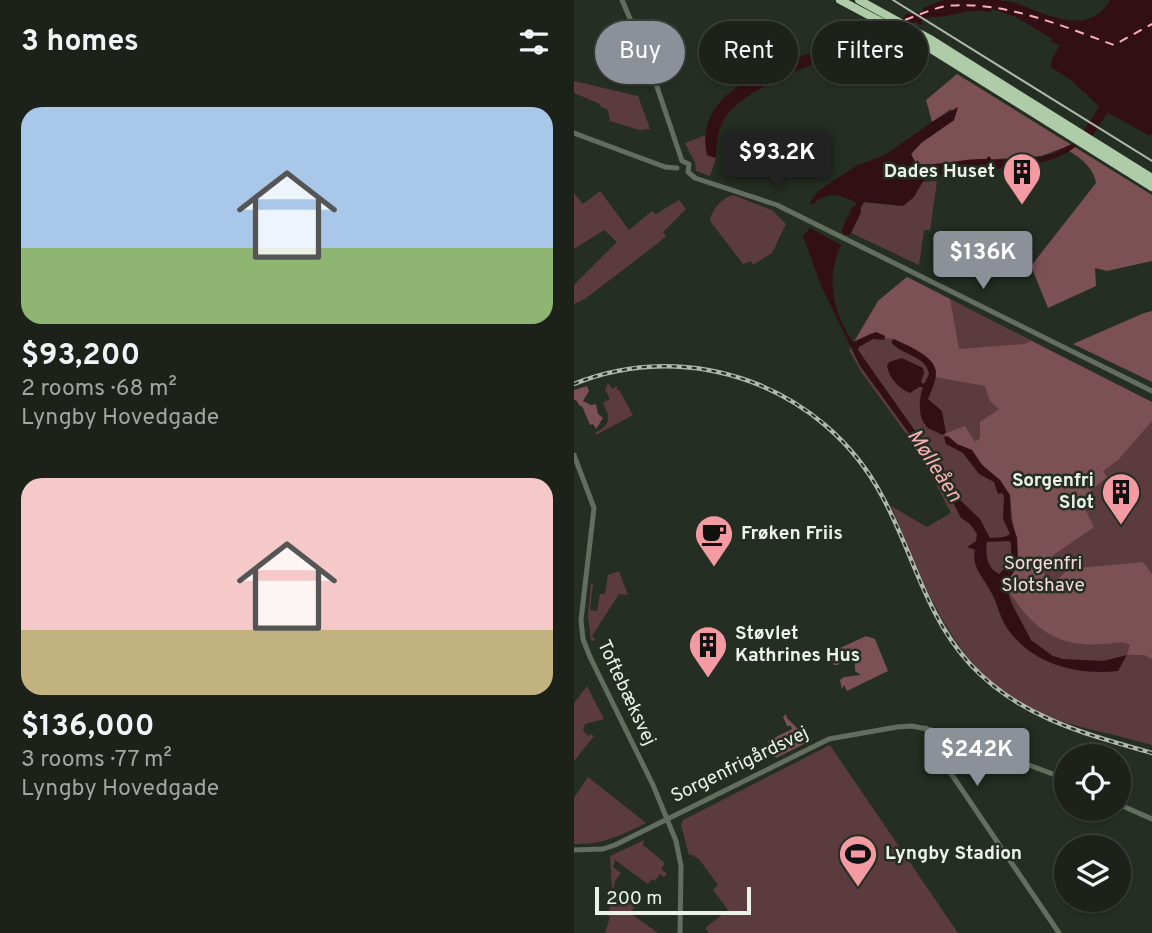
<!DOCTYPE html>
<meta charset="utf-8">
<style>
body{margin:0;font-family:Overpass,sans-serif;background:#292f27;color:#f1f3f6;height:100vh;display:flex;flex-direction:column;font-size:26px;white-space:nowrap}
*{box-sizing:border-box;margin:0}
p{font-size:23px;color:#a0a4a2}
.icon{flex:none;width:38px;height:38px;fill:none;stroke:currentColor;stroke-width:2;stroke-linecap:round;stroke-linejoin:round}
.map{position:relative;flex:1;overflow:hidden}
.sheet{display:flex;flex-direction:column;background:#1c221a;width:574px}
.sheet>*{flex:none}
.top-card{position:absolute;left:21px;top:21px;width:452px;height:63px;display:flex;gap:14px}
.tools{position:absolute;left:480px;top:744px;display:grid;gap:14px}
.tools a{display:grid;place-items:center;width:77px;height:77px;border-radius:50%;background:#1c221a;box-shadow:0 2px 5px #0004,0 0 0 2px #3a3f39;font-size:35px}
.scale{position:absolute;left:21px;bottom:18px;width:156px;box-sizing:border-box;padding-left:7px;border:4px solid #ecf2ea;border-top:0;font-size:19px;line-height:24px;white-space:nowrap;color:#ecf2ea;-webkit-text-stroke:5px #252e22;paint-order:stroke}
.price{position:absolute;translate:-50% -60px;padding:0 16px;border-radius:7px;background:#8c9099;color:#fff;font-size:23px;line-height:46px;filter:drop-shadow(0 2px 4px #0008)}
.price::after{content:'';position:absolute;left:50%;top:42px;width:21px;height:16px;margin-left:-10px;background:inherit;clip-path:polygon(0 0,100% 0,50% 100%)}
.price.active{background:#222;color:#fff}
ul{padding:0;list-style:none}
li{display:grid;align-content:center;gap:14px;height:371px;padding:0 21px}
li span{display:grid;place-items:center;height:217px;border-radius:21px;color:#555}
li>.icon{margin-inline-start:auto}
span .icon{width:126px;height:126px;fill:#fffc;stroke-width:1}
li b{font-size:30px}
h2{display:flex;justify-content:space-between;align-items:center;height:84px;padding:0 21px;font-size:30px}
.chip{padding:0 24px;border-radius:32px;background:#1c221a;box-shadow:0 2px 5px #0004,0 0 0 2px #3a3f39;font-size:24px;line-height:63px}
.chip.active{background:#8c9099;color:#fff}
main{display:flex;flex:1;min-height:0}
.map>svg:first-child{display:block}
</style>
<main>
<section class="sheet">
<h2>3 homes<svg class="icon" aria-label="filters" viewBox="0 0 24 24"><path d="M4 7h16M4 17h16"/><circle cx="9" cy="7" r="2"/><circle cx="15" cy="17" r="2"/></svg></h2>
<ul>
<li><span style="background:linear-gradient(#a9c7e8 65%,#8fb573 0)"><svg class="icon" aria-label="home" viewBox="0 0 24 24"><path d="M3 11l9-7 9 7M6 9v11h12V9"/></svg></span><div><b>$93,200</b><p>2 rooms · 68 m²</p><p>Lyngby Hovedgade</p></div></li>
<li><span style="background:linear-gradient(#f6c9c9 70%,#c2b280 0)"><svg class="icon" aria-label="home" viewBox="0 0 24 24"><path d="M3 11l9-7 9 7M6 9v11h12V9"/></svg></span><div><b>$136,000</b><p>3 rooms · 77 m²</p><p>Lyngby Hovedgade</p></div></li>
</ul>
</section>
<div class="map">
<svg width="578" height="933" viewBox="0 0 578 933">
<rect width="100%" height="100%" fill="#252e22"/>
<path fill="#5b3b3e" d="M0,81l64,15 12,33 -11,1 -29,-9 -2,-11 -7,-3 -1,-3 -26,-11z
M132,135l1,20 9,3 -6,18 -14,-5 -1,-8 -10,-20z
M363,181l-7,49h-6l-5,35 -70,-33 15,-30 39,4 11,-9 7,-15z
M26,191l29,39 23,-19 4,3 23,-14 7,9 -23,23 3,4 -8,7 -73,56 -11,5v-19l43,-43 -13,-12 -30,19v-56l9,11z
M159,195l39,15 14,14 -14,29 -19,12 -2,-4 -8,3 -33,-43c1,-11 12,-23 23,-26z
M333,277l245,125v343c-36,-11 -73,-16 -108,-30 -88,-35 -119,-129 -153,-209l36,21 24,-14 -33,-63 -56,-77 -13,-23 29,-49z
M34,383l4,6 5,-3v5l2,-1 14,25 -37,20 -1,-2c17,-10 15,-15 8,-30l7,-4 -5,-9z
M45,571l9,24 -9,-1 -27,42 4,4 -5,1 -3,-26 3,-31h2l-3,26 7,1 3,-17h5l3,-19z
M13,686l17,33 -19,5 -2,7 6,5 2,-2 3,2 -20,25v-58z
M256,745l10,15 118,173h-249l-4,-5 23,-18 -15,-20 5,-5 -19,-26 -7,-4h-3l-8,-30 2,-5z
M14,777l58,46c-24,12 -44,22 -72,21v-46z
M70,840l-1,5 22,18 -4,6 6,5 -3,3 -4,-3 -5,7 -3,-2 -4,5 -33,-24 -2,7 8,6 -6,8 -1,7 -2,-1 -2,-31z
M37,900h7v3l3,1 1,-4h5l7,8 -3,3 2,4 25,18h-53l5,-16 -2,-1z"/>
<path fill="#7c5155" d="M383,74l195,121v66l-45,10 -12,-3 1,18 -48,22 -17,-42 65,-83c-2,-16 -18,-28 -33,-35l-22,8 -85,6 -21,3 -19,-1 -5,-10 10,-11 33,-23 -3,-11 -19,13 -6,-22z
M333,277l43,22 9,50 66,-5 6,-3 121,61v19l-34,39 -15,11 4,6 -27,23 14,27 -55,38 13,21 16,-17 75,-7 9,12v85l-8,-4h-17l3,-10c-8,-5 -17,-1 -26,-1 -48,4 -73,-17 -97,-56l3,-11 8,-11 -8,-70 -10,-16 -15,-12 -13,-18 -15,-6 -13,-10 21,-8 10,16 5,-4v-16l19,-13 -9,-8 -5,-15 -50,-9 1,-6 -9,-13 -32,-19 -9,-1 -2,-3 -13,-2 -17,9 24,-41z
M578,311v71l-79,-38 71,-31z
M13,386l2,5 -6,10 8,4 5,-1 2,10 5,4 -7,11 -3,-5 -3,1 -8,-19h-2l-4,-6h-2v-10z
M292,636l9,3 13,32 -41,20 -3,-6 -2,4 -2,-9 4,-3 17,-2 -6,-4v-8l-5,-2v-3h-6l-6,7h-4l-3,-10 7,-6z
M212,714l1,4 16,16 3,-1 6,7 -36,18 -8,-17 24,-12 -1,-3h-4l-4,-9z"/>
<path fill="#320f14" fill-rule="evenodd" d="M425,0c7,1 16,2 22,5 28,11 70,31 89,-5h42v133l-2,3 -47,-26 -31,-29 -21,-14 1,-8 8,-14 -9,-3 1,-3 -36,-22 -24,-8 -2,3c-18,-4 -34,3 -51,5 -7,0 -11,0 -17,2v6l-7,-3 -25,9v6c-42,15 -145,44 -167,84 -6,11 -6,25 -7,37l-9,-3c-14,-61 57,-84 100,-101 32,-13 65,-24 97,-36l2,-4h8l9,-3v-3l21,-8z
M384,107l-4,13 -33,23 -10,11 5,10c24,2 48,-6 70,-5l3,-3 3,4c20,-1 44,0 62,-7 7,-3 13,-8 19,-9l3,2c-28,27 -113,22 -151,32l-11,19 -11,9 -39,-4 -7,10 -3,-2 2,-7c-16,-9 -29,-12 -43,1l-3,-1 8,-12 38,-25 29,-11 47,-33z
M236,228l31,17c-16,33 -8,68 12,97l23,-10 9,4 -1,4 -11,-1 -14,8 -1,3 74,105 7,3 -3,8h-3l-73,-100 -38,-78 -19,-52z
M320,339c12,6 42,17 42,34 0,9 -5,18 -8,26l14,12 4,22 -4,2c-5,-4 -11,-4 -15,-8 -10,-10 -8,-29 -4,-40h-4l-9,6c-11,-4 -21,-15 -23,-27l2,-4 13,-4 21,10 1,5 -3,9 3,2 5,-10c-3,-19 -27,-18 -38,-32z
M374,436l9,8 15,6 9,14 19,16 10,15 1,24 6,19 1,20v8l-8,11 -3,12 5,15 19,36 22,16 10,3 40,2 24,-6 -9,16c-41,5 -87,-7 -111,-43 -7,-10 -9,-23 -15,-34 -7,-15 -21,-26 -17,-44l-8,-3 9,-6 1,-7 -7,-10 -9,-6 -25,-49 5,-3 10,13 8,20 21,20 10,19 14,-1 6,-3 -7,-15 1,-23 -2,-3 -4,1 -4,-12 -15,-8 -16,-21 -17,-9 -2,-7zM435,541l2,2v19l-12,12c-12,-6 -14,-19 -12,-32z"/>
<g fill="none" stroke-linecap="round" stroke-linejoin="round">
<path stroke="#320f14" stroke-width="10" d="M515,132l14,-22
M273,230l9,-19"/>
<path stroke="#faafb5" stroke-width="2" stroke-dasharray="9 7" stroke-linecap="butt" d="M331,20c13,-5 27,-11 41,-14 57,-6 116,20 168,39l38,-21
M274,38l2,3 37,-14
M275,39l34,-12"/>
<path stroke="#636e60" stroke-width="5" d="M48,0l27,63 33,98
M0,133l91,34 12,1
M108,161l7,3 -1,8
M114,172l7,6 82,27 375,186
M0,455l20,53 -13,112 2,19 7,18 63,128 23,56 5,25 -1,67
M352,728l3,13 130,192
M544,804l34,15
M0,850l29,-1 12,-4 214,-106 68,-12 15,-1 29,6 125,47"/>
<path stroke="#afcca9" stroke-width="8" d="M266,0l83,44 229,143
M285,0l71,39 222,139"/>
<path stroke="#b0b7ae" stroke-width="2" d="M319,0l259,161"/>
<g stroke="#b0b7ae" stroke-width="4.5">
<path id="rail" d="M0,384c115,-47 250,2 308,112 31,56 43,119 88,168 49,53 115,70 182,89"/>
</g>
<use href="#rail" stroke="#252e22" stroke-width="2" stroke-dasharray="5" stroke-linecap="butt"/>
</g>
<defs>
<g id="building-pin" transform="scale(2.0125)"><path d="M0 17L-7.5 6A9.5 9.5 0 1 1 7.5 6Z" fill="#f49aa3" stroke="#252e22"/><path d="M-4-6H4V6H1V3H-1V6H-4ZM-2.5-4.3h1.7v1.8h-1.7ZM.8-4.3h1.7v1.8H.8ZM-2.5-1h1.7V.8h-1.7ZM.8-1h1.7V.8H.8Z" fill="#111"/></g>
<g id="cafe-pin" transform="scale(2.0125)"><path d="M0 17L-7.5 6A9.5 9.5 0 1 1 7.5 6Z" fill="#f49aa3" stroke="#252e22"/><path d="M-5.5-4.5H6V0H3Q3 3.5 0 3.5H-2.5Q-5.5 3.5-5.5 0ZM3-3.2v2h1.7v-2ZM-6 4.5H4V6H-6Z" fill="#111"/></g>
<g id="stadium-pin" transform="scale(2.0125)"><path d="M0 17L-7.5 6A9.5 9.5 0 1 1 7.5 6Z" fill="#f49aa3" stroke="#252e22"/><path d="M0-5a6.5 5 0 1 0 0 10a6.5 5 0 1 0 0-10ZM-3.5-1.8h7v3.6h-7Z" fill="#111"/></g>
</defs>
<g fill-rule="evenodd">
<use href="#building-pin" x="448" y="172"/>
<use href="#building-pin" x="547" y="492"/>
<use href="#cafe-pin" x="140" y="534"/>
<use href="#building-pin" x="134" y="645"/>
<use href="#stadium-pin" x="284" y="854"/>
</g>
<g text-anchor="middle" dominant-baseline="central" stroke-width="5" stroke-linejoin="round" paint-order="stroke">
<g font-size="19" font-weight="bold" fill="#ecf2ea" stroke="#252e22" text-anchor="start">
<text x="421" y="172" text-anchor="end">Dades Huset</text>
<text x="520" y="481" text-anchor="end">Sorgenfri<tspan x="520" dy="22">Slot</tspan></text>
<text x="167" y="534">Frøken Friis</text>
<text x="161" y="634">Støvlet<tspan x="161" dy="22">Kathrines Hus</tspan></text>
<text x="311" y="854">Lyngby Stadion</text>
</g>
<g font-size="19" fill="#f8d9db" stroke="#252e22">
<text x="469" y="564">Sorgenfri<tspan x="469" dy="22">Slotshave</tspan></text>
</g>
<g font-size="19" fill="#ecf2ea" stroke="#252e22">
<text transform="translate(52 693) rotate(65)">Toftebæksvej</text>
<text transform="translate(166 765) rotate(-26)">Sorgenfrigårdsvej</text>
</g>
<g font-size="21" font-style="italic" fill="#faafb5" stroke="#252e22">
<text transform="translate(360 466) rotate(57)">Mølleåen</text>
</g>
</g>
</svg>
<div class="tools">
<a><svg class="icon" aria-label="locate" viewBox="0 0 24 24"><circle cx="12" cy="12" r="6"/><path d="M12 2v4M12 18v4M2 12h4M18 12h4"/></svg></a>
<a><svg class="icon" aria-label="layers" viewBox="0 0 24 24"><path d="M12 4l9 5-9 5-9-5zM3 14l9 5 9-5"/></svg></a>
</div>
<div class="scale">200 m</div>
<b class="price active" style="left:203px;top:191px">$93.2K</b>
<b class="price" style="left:409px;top:291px">$136K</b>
<b class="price" style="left:403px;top:788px">$242K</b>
<div class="top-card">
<a class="chip active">Buy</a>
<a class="chip">Rent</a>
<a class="chip">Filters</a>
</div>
</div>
</main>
